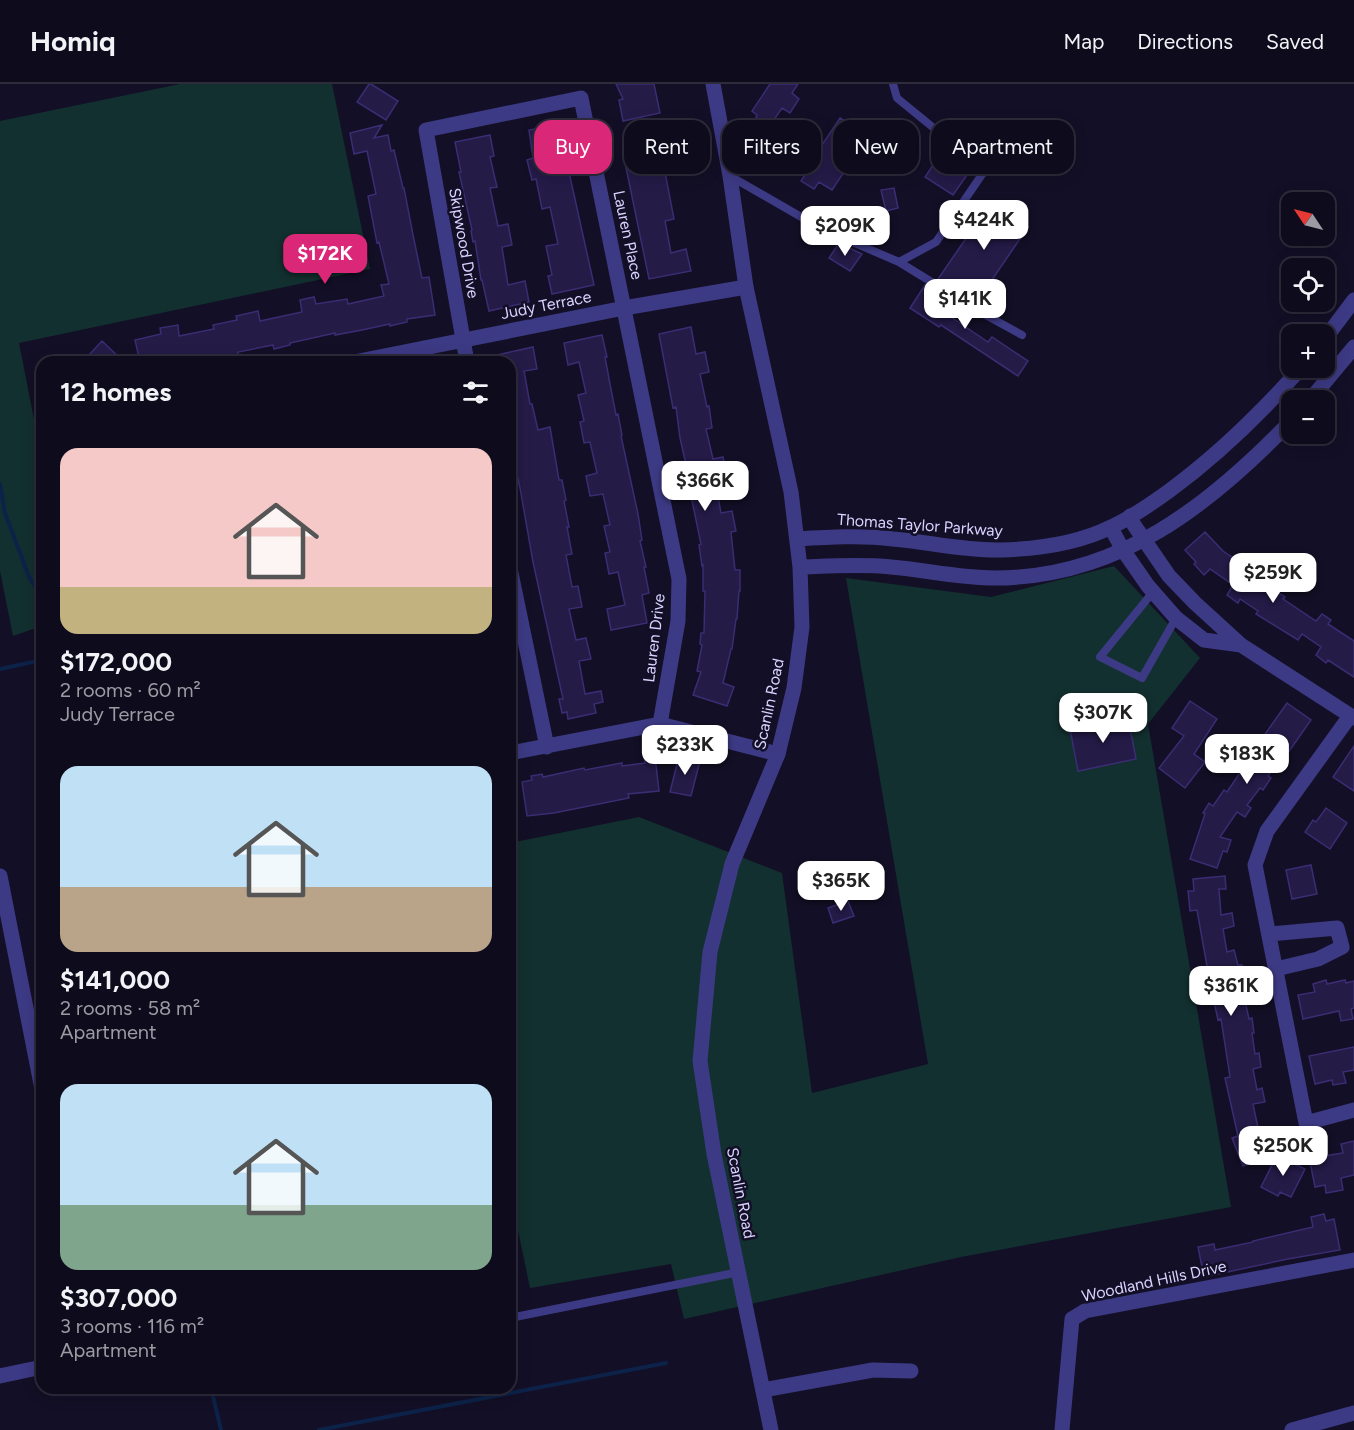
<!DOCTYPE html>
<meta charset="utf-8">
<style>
body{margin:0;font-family:Figtree,sans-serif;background:#171425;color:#f1f3f6;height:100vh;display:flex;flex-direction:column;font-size:22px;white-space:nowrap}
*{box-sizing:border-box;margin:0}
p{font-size:20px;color:#9b9ba3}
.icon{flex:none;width:33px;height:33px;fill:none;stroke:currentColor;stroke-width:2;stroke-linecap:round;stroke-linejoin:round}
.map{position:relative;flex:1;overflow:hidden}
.drawer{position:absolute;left:36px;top:272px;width:480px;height:1038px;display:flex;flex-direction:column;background:#0e0b1c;border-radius:18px;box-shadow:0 3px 15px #0003,0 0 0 2px #2e2b3b}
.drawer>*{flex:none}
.banner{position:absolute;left:534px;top:36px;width:570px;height:54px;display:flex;gap:12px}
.needle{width:39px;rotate:305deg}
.buttons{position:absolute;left:1281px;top:108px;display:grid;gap:12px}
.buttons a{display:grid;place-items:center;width:54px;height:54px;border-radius:12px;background:#0e0b1c;box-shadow:0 3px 15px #0003,0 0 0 2px #2e2b3b;font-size:30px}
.price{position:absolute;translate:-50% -51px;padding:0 14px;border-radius:12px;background:#fff;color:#222;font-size:20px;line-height:39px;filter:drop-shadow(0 2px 3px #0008)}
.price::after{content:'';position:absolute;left:50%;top:36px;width:18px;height:14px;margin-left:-9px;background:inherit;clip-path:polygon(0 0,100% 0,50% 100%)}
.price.active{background:#db2777;color:#fff}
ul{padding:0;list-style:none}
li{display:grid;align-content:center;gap:12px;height:318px;padding:0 24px}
li span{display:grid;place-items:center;height:186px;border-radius:18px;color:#555}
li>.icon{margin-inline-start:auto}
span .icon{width:108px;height:108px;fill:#fffc;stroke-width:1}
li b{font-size:26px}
h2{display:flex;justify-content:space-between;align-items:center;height:72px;padding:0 24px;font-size:26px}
.tag{padding:0 21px;border-radius:18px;background:#0e0b1c;box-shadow:0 3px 15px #0003,0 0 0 2px #2e2b3b;font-size:21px;line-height:54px}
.tag.active{background:#db2777;color:#fff}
header{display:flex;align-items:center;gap:36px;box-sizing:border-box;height:84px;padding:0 30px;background:#0e0b1c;border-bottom:2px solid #2e2b3b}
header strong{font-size:28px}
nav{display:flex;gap:33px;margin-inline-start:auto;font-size:21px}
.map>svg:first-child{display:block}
</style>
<header>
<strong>Homiq</strong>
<nav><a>Map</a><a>Directions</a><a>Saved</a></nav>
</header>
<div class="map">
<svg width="1354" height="1346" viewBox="0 0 1354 1346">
<rect width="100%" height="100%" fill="#130f26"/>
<path fill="#12302f" d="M180,0h152l38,185 -351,74 23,117v166l-29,10 -13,-65v-450z
M1114,482l86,92 -52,66 83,483 -270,50 -277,62 -13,-55 -141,24 -20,-96v-349l129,-26 143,56 30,220 116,-29 -82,-486 145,19z"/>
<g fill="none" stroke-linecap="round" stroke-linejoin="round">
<path stroke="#0c2248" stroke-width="4" d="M0,400l5,29 24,64 13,20
M0,585l42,-9
M211,1304l10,42
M319,1346l347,-67"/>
</g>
<path fill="#241b47" stroke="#3b2d73" stroke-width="1.5" d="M369,0h2l27,17 -12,19 -29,-18z
M616,0h38l6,29 -37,8 -4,-21 4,-1z
M770,0h28l-6,9 7,6 -9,14 -8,-5 -13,19 -13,-10 1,-2 -5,-4z
M840,34l28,18 -36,54 -13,-8 -5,7 -13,-8 5,-8 -2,-1z
M562,40l3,22h-1l5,26 25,113 -42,9 -4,-18 4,-1 -6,-29 12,-2 -8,-37 -8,2 -6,-30 -4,1 -5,-20 6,-2 -4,-28z
M382,41l-8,13 14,-3 3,16 3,-1 9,38h1l9,47 9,43 7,-1 6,38 -28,4v3l-17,4v-2l-28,6 -27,5v-2l-45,10v2l-16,4 -1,-4 -35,7v3l-17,4 -1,-3 -28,6h-52l-5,-22 26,-6 -1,-6 18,-3 1,11 35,-7 -1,-4 24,-5 -1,-4 22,-5 2,10 42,-9 -2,-12 14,-3 2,7 31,-5 1,5 36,-8 -3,-11 8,-1 -10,-42 -2,1 -9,-47 8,-2 -9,-43 -13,3 -4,-21z
M490,51l4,21 -4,1 7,30 -7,1 8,38 10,-2 4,21 -10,2 6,38 17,-4 4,21 -40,9 -7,-31h-1l-6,-39 -2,1 -2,-11 1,-1 -13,-58h2l-6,-30z
M649,64l5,26 11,-2 9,47 -9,2 6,32 15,-4 5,22 -42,8 -26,-126z
M939,72l28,19 -14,20 -28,-18z
M894,104l4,20 -12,3 -5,-21z
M991,118l37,25 -47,69 -14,-9 -5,7 -24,-15z
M839,159l23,11 -12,17 -21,-13z
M925,201l30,19 -7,11 40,27 4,-5 36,24 -10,15 -77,-51 -2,2 -29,-19z
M691,243l5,27 9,-2 4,20 -9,2 7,33 2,-1 3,22 -6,1 7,30 10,-2 4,21 -12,3 6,32 11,-2 4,20 -5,1 4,38h5v21h-1l-2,28h-1l-4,30h-1l-8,34 11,4 -7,19 -34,-11 8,-23 -4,-1 5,-26 -2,-1 1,-11h3l1,-42h-2v-26l-1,1 -3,-21 2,-1 -11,-53h2l-12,-53 -4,-31 -3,1 -14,-74z
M602,251l5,22h-2l5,27 6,31 2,-1 4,21 -1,1 17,78 4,26 -2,1 6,26h-2l5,26 -7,2 5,28 -36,7 -4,-21 18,-4 -7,-33 -9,2 -4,-21 5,-1 -6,-26 6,-1 -7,-31 -13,2 -4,-20 11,-3 -7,-31 -6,1 -4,-21 4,-1 -6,-26 8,-2 -7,-31 -11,3 -4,-22z
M102,257l22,21h-32l-5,-5z
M533,263l4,22 -13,2 6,33h2l6,26 12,-3 9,53h3l4,20 -2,1 5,26h-2l5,27 -6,1 6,32 6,-1 4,21 -13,2 7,31 10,-2 5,21 -12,2 6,33 16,-3 2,11 -9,2 2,9 -28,6 -1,-7 -5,1 -3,-14h4l-30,-137 -13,-74 -10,-45v-81h-21l-1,-5z
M1205,448l18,19 34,23 -2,3 30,20 -2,2 33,22 6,-7 9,6 -3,4 26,17v36l-26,-17 -2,3 -10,-8 5,-8 -19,-13 -4,6 -42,-26 2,-3 -18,-12 -2,4 -11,-8 6,-10 -23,-16 -6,6 -10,-11 2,-2 -11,-12z
M1190,617l27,18 -23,35 11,8 -20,26 -26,-20 25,-32 -12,-8z
M1287,619l24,17 -28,40 -3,-2 -12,18 3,2 -8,12 -3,-2 -13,17 4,3 -6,9 -8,-5 -17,25 11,3 -4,12 -4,-1 -6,17 -27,-9 15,-45 -2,-1 6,-10 4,3 11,-16 3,2 23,-34 -1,-1z
M1128,634l8,41 -58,12 -8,-42z
M1354,662v45l-21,-14z
M655,672l4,35 -31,3 1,4 -75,15 -27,3 -5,-34 10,-2 -1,-4 11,-2 1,3 41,-9 1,2 37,-7v3l23,-3 -1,-6z
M679,672l21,5 -9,35 -21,-4z
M1326,724l21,15 -17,26 -25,-17 8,-12 3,2z
M1311,781l6,29 -25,5 -6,-29z
M1225,792l1,13h-7l2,26 11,-2 2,13 -11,3 4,23 7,-2 4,15h4l2,11 -4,1 9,42 3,-1 2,15h-2l3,21 4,-1 2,14 -8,2 4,21 5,-2 3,14 -12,2 5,24h1l11,28 -27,10 -11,-28 6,-2 -13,-58 5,-1 -9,-58 -3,1 -8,-37 -13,-73 -7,1 -2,-20h6l-1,-12z
M848,817l6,15 -21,7 -5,-15z
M1326,896l1,4 18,-4 1,3 8,-2v27l-3,1 2,10 -12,2 -2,-10 -36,8 -5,-24 17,-3 -2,-8z
M1354,963v23l-11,2 3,11 -13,2 -1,-5 -17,4 -6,-28z
M1354,1057v34l-13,3 2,12 -17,3 -1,-8 -10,2 -5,-25 14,-2v-4l19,-3 -2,-9z
M1277,1071l28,14 -14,28 -11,-5 -2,4 -17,-9z
M1324,1130l2,7 8,-2 6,31 -52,9 -84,18 -6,-30 16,-3 1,6 38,-8v-1l60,-14 -2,-10z"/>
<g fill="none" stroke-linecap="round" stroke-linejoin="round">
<path stroke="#3d3a85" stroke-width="8" d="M893,0l4,14 88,72 -49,72 -37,20
M730,92l92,53 77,33 83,51 40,22
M1153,508l-53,65 42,21 34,-60
M510,1234l229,-46"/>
<path stroke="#3d3a85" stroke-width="15" d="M354,278l270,-54 122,-21
M467,278l-41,-232 155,-32 98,481 -1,42 -18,103
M1130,432l4,9 35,51 26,27 46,42 113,73
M1111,444l12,22 25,36 28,32 28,22 37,5
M510,484l37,179
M1350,632l-83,115 -12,34 51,258 48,-13
M510,669l150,-29 118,30
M0,792l42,213
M1269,850l68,-6 5,19 -24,12 -42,10
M0,1292l42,-9
M763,1306l110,-20 38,1
M1062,1346l10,-111 13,-8 269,-51
M1292,1346l62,-17"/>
<path stroke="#3d3a85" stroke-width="15" d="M713,0l17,92 16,111 45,205 9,75 2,60 -8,61 -16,66 -46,110 -22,88 -10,109 14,93 57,276
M1324,256l30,-40
M1310,316l44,-53
M797,455c32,-2 64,-4 96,0 36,3 71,12 108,11 35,-1 78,-7 110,-23 20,-9 40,-23 58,-36 49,-36 92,-78 132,-123
M800,483c31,-1 61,-3 91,0 35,3 69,11 104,11 124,0 215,-73 297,-158"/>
</g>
<g text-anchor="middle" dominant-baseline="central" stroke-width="5" stroke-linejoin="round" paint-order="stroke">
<g font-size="16" fill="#d9d4ff" stroke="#130f26">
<text transform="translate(628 151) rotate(78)">Lauren Place</text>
<text transform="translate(464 159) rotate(80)">Skipwood Drive</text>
<text transform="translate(546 221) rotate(-11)">Judy Terrace</text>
<text transform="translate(920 441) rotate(4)">Thomas Taylor Parkway</text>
<text transform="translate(654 554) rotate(-83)">Lauren Drive</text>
<text transform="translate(769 620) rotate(-78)">Scanlin Road</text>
<text transform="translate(741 1109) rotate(79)">Scanlin Road</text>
<text transform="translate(1154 1197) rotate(-12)">Woodland Hills Drive</text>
</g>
</g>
</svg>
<div class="buttons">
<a><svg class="needle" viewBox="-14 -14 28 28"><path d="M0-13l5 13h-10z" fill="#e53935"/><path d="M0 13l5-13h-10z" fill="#9b9ba3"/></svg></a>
<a><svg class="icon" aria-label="locate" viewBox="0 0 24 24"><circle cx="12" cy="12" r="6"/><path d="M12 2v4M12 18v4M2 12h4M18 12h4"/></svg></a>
<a>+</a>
<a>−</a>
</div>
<b class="price" style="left:984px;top:167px">$424K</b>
<b class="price" style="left:845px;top:173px">$209K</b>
<b class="price active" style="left:325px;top:201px">$172K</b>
<b class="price" style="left:965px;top:246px">$141K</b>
<b class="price" style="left:705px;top:428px">$366K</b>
<b class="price" style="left:1273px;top:520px">$259K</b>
<b class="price" style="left:1103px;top:660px">$307K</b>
<b class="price" style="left:685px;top:692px">$233K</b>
<b class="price" style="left:1247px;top:701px">$183K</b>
<b class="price" style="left:841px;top:828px">$365K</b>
<b class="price" style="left:1231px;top:933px">$361K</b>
<b class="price" style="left:1283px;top:1093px">$250K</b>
<div class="banner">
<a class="tag active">Buy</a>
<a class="tag">Rent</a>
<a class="tag">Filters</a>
<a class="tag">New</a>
<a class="tag">Apartment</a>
</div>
<section class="drawer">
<h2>12 homes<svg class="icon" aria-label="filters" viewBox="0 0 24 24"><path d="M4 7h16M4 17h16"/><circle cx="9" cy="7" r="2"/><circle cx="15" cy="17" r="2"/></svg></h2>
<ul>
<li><span style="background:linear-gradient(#f6c9c9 75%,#c2b280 0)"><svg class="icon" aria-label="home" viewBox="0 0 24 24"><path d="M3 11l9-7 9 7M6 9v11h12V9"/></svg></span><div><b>$172,000</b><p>2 rooms · 60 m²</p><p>Judy Terrace</p></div></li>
<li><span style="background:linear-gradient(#bfe0f5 65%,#b9a48a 0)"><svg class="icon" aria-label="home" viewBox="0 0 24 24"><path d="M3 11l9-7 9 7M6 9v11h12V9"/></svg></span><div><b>$141,000</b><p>2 rooms · 58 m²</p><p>Apartment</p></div></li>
<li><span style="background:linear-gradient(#bfe0f5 65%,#7fa58c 0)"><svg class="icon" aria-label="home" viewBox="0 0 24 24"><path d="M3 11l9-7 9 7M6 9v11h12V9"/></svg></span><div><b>$307,000</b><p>3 rooms · 116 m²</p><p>Apartment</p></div></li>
</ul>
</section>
</div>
